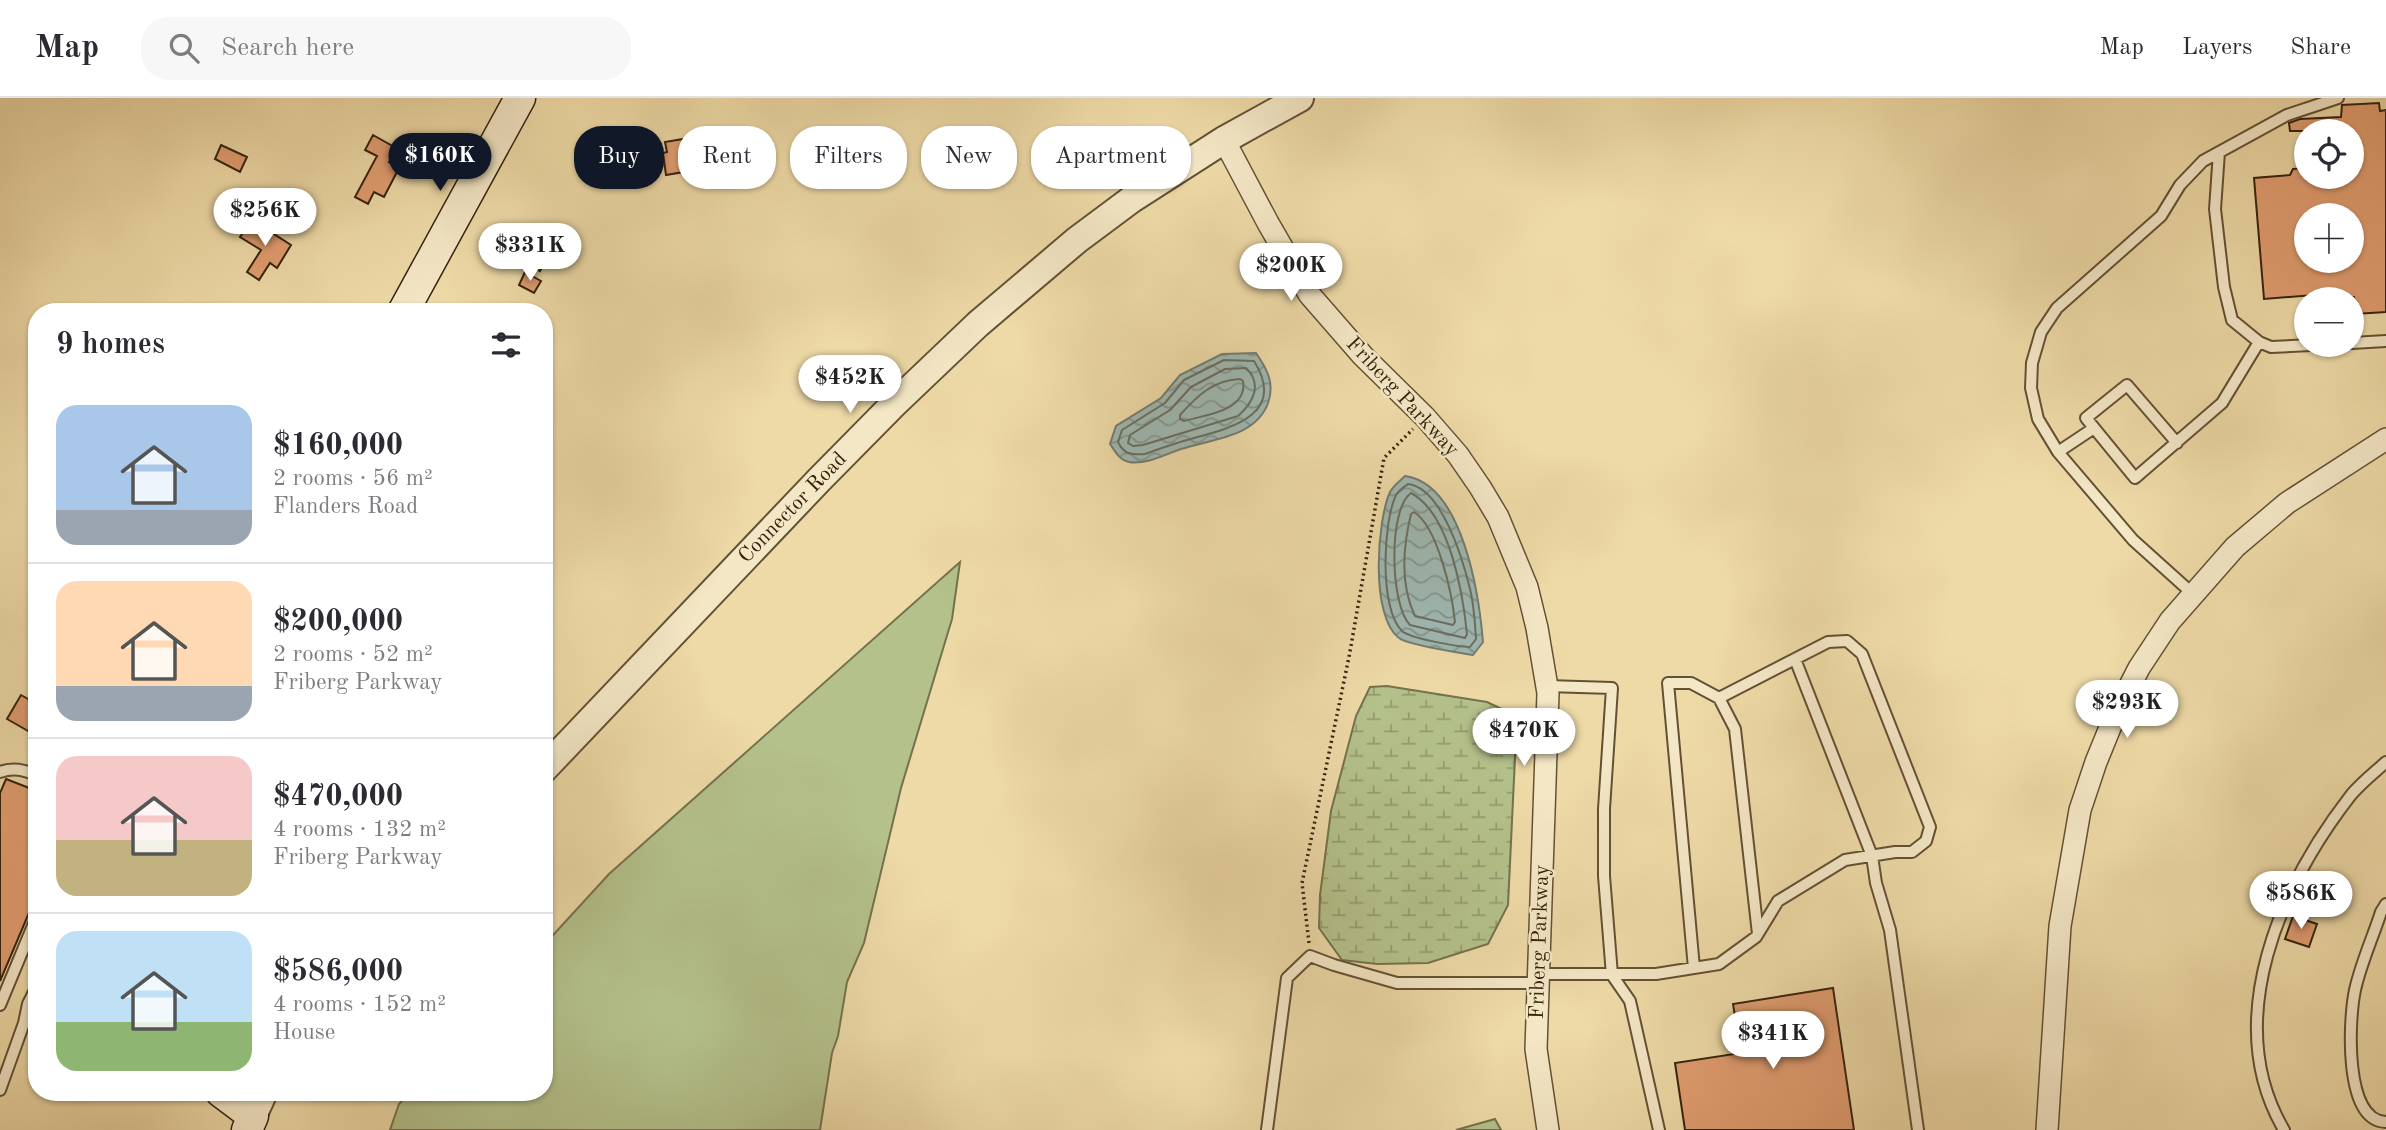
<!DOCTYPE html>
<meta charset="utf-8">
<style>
body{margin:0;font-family:"Old Standard TT",serif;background:#f7f7f7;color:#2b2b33;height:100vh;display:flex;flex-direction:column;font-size:26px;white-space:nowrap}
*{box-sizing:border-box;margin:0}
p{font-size:23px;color:#7c7c81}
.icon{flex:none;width:38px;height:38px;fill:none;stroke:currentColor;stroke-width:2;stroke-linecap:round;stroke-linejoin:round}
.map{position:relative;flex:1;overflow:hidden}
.side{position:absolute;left:28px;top:205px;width:525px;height:798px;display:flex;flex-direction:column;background:#fff;border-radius:28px;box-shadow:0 2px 5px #0004}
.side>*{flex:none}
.guide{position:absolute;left:574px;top:28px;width:665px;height:63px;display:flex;gap:14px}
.tools{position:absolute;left:2294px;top:21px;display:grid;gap:14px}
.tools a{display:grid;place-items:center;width:70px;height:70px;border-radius:50%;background:#fff;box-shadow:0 2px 5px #0004;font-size:35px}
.price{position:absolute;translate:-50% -60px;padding:0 16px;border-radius:24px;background:#fff;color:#222;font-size:23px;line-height:46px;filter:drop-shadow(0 2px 4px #0008)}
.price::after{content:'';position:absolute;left:50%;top:42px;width:21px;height:16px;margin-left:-10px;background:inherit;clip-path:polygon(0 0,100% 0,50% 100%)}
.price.selected{background:#111827;color:#fff}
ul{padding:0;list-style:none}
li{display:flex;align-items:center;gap:21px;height:175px;padding:0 28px}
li+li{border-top:2px solid #e1e1e2}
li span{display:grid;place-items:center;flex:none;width:196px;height:140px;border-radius:21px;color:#555}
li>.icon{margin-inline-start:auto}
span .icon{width:84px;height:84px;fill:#fffc;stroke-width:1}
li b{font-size:30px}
h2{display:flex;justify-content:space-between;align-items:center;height:84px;padding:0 28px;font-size:30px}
.chip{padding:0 24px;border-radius:28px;background:#fff;box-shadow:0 2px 5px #0004;font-size:24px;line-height:63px}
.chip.selected{background:#111827;color:#fff}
header{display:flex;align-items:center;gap:42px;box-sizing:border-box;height:98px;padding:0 35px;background:#fff;border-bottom:2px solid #e1e1e2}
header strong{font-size:33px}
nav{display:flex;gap:38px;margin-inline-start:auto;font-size:24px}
.search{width:490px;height:63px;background:#f7f7f7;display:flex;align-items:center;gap:18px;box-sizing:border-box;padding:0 24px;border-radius:28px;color:#7c7c81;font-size:26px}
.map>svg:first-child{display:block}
</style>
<header>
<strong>Map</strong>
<div class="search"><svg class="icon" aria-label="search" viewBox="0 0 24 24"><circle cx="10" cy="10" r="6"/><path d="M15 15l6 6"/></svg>Search here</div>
<nav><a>Map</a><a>Layers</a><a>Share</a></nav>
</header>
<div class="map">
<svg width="2386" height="1032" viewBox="0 0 2386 1032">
<defs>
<pattern id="wetland-marsh" width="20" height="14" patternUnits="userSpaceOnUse" patternTransform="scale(1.75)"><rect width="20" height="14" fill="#b4c18b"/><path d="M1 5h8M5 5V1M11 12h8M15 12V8" fill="none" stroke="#939c70"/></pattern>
<pattern id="water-waves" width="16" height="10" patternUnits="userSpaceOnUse" patternTransform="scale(1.75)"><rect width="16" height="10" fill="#9eb8b2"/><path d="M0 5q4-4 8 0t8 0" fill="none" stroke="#82958f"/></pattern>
</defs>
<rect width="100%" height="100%" fill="#eedaa7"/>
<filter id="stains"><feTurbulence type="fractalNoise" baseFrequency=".00286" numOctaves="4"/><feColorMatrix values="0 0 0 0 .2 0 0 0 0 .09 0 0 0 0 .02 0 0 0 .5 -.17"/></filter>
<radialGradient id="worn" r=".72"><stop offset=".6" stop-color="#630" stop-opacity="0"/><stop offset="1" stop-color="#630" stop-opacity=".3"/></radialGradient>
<path fill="url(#wetland-marsh)" stroke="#74724d" stroke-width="2" d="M1387,588l100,16 30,14 -9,189 -20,39 -60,19 -51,1 -35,-4 -23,-32 1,-33 11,-84 25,-95 14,-29z"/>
<path fill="#b4c18b" stroke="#74724d" stroke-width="2" d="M960,464l-8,57 -51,169 -37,155 -17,39 -9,54 -6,17 -12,77h-430l9,-26 11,-12h134v-147l65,-71z
M1495,1021l6,11h-45z"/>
<path fill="url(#water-waves)" stroke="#747c71" stroke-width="2" d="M1256,255c11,16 19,30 12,50 -12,34 -56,36 -87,46 -15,5 -35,16 -52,13 -10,-2 -14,-11 -19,-18l6,-18 45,-28 19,-23 42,-21z
M1405,378c58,8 74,119 78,166l-10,13c-12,-2 -66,-10 -74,-17 -29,-22 -22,-117 -9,-146 3,-6 10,-11 15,-16z"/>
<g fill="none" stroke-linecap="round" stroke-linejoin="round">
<path stroke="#6a6e60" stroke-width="2" d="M1224,262l30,1c35,56 -28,68 -67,79 -14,4 -28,9 -42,14 -13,1 -21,1 -27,-12l4,-12 43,-27 19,-23z
M1246,270c17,16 7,35 -8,48l-95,29 -10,1 -5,-3 2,-8 40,-25 21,-23 34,-18z
M1240,281l3,2c5,30 -38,34 -59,40l-4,-2v-4c17,-19 33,-35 60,-36z
M1408,386c34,4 55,76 62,105 4,16 5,33 6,50l-6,8c-12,0 -61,-9 -68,-16 -23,-22 -19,-109 -6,-136 3,-5 8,-8 12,-11z
M1411,395c39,21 52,101 56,141l-2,4 -55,-13c-20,-20 -22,-116 1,-132z
M1414,414c24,15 38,82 41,110l-2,3 -38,-9c-15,-31 -12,-69 -4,-102z"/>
</g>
<path fill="#e19d70" stroke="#35230f" stroke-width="2" fill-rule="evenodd" d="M2379,5l1,8 6,-1v202l-31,2 -1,-17 -40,2v-4l-50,4 -10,-121 36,-3 3,-6 13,-1v9h46v-46h-62l-1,-8 11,-4 41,-2 1,-12zM2306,117h46v46h-46z
M373,37l23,13 -7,14 10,6 -15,29 -10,-5 -6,12 -13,-7 22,-41 -12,-6z
M683,41l1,10 38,-5 4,26 -36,6v-5l-24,4 -3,-22 4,-1 -2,-10z
M221,47l26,12 -7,15 -25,-13z
M252,122l39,25 -14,23 -7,-5 -11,17 -12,-8 14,-22 -21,-13z
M535,137l19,10 -14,26 -19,-11z
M525,174l16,9 -7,12 -15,-8z
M21,597l16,9v32l-30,-17z
M6,681l31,12v103l-37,87v-188z
M2293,818l24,8 -8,23 -24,-8z
M1833,890l21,142h-169l-10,-67 66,-10 -8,-49z"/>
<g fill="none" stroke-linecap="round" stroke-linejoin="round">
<g stroke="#635135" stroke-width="14">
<path id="service" d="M2219,54l-4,57 9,78 8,33 27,22
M2352,245l34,-2
M2094,330l-36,24 75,88 60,54
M2177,345l-50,-58 -41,33 49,60 87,-75 37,-61 12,5 40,-2
M2058,354l-20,-33 -7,-31 1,-25 9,-31 16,-24 104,-92 19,-31 23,-24 84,-46 51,-17
M1795,561l77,197 4,27 14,47 28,200
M1547,588l65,2 -8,121v67l8,99 18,26 29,129
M1719,600l16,31 23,205
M0,674c14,-5 23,-2 37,3
M2386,806l-5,8c-8,25 -20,51 -26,78 -6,28 -12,131 31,132
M1539,876h117l63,-10 37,-27 22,-36 67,-41 50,-8h17l14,-11 4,-14 -68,-173 -15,-13 -19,1 -109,56 -28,-15h-23l26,285
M0,907l37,-89
M0,992l24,-67 4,-19 9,-18
M1267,1032l20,-152 23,-22 24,9 63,18h142
M2284,1032c-64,-109 -3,-245 67,-335 10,-12 24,-23 35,-33"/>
</g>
<g stroke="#635135" stroke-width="24">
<path id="minor" d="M1224,42l44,83 41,71 54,62 62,61 33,38 22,32 18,30 29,70 10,41 11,65 -12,356 12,81
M2047,1032l13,-204 20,-116 16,-48 20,-49 23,-45 31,-47 65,-74 52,-44 99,-64"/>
</g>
<g stroke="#635135" stroke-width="30">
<path id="tertiary" d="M544,671l275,-289 74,-75 85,-81 99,-84 55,-41 92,-59 76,-42
M253,1018l11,-24"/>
</g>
<g stroke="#35230f" stroke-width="33">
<path id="secondary" d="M403,214l117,-214
M221,994l32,24 -6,14"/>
</g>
<path stroke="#35230f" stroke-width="3.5" stroke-dasharray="2 3.5" stroke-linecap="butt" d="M1309,845l-7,-60 47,-226 35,-199 29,-29"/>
<use href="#service" stroke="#f4e7c6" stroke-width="10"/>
<use href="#minor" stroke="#f4e7c6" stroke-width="21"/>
<use href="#tertiary" stroke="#f4e7c6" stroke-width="26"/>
<use href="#secondary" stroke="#f4e7c6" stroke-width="30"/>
</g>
<g text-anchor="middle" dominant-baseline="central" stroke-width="5" stroke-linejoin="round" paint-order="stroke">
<g font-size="21" fill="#35230f" stroke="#f4e7c6">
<text transform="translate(1402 299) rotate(47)">Friberg Parkway</text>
<text transform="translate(793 410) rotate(-46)">Connector Road</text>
<text transform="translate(1540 844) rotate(-88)">Friberg Parkway</text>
</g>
</g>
<rect width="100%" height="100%" filter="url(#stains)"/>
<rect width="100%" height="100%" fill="url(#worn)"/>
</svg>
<div class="tools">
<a><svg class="icon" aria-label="locate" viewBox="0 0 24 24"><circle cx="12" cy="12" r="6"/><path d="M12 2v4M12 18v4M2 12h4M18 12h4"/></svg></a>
<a>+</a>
<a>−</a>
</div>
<b class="price selected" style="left:440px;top:95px">$160K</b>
<b class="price" style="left:265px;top:150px">$256K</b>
<b class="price" style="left:530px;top:185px">$331K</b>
<b class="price" style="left:1291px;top:205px">$200K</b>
<b class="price" style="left:850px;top:317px">$452K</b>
<b class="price" style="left:2127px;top:642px">$293K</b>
<b class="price" style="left:1524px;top:670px">$470K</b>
<b class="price" style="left:2301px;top:833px">$586K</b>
<b class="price" style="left:1773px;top:973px">$341K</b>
<div class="guide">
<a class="chip selected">Buy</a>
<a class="chip">Rent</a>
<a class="chip">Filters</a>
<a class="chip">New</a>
<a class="chip">Apartment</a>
</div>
<section class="side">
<h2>9 homes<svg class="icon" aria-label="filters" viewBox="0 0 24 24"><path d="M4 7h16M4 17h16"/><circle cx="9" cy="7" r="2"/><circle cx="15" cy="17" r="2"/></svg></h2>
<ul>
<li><span style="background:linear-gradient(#a9c7e8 75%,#9aa5b1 0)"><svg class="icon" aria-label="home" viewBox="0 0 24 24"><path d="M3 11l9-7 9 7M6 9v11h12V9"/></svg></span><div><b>$160,000</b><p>2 rooms · 56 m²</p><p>Flanders Road</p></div></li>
<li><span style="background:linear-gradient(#ffd9b3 75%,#9aa5b1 0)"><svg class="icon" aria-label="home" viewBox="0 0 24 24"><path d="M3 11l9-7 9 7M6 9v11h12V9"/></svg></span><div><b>$200,000</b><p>2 rooms · 52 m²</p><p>Friberg Parkway</p></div></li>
<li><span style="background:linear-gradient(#f6c9c9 60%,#c2b280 0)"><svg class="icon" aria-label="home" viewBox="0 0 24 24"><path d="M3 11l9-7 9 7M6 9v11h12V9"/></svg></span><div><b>$470,000</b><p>4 rooms · 132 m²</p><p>Friberg Parkway</p></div></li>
<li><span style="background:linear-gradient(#bfe0f5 65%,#8fb573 0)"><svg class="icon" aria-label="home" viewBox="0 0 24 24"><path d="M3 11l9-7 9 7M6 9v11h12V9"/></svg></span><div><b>$586,000</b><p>4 rooms · 152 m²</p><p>House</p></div></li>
</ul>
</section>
</div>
